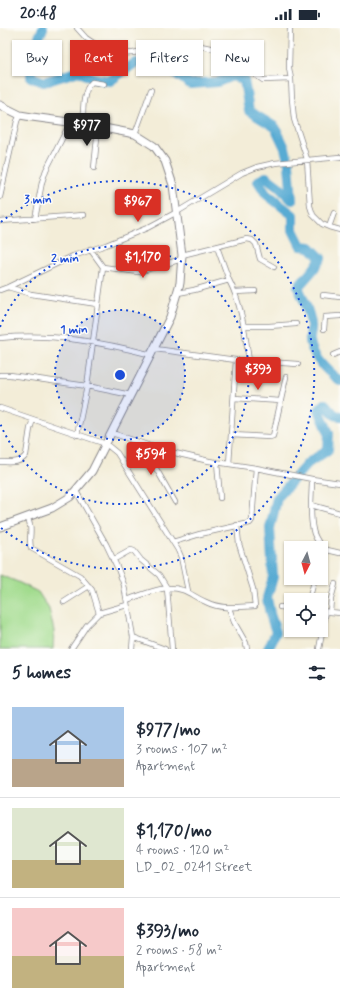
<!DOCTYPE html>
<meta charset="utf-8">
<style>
body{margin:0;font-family:Mynerve,sans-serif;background:#f2f2f3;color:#1f2937;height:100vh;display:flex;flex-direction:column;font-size:15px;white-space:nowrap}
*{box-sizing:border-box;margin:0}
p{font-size:13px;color:#747a83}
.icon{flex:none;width:22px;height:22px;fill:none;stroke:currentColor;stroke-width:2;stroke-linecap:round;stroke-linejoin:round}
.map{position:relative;height:621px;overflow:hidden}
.details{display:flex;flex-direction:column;background:#fff;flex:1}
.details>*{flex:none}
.top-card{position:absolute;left:12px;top:12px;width:316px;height:36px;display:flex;gap:8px}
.needle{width:26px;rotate:186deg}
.fabs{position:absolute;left:284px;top:513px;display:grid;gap:8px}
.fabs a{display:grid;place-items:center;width:44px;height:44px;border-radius:0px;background:#fff;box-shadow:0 1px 3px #0004;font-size:20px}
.price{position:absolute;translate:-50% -34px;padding:0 9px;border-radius:4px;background:#d93025;color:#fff;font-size:13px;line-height:26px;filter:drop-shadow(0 1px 2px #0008)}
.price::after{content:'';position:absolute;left:50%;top:24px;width:12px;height:9px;margin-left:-6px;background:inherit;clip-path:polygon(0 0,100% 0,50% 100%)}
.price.active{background:#222;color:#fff}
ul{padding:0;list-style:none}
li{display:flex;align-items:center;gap:12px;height:100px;padding:0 12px}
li+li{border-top:1px solid #e0e1e3}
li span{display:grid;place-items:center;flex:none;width:112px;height:80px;border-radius:0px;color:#555}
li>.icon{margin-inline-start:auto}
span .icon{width:48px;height:48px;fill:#fffc;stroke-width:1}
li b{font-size:17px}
h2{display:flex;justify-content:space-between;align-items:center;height:48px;padding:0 12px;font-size:17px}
.pill{padding:0 14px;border-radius:0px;background:#fff;box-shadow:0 1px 3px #0004;font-size:14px;line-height:36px}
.pill.active{background:#d93025;color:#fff}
.status{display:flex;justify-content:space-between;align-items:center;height:28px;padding:0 20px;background:#fff;direction:ltr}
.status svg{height:11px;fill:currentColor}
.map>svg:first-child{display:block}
</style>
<div class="status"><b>20:48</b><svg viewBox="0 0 49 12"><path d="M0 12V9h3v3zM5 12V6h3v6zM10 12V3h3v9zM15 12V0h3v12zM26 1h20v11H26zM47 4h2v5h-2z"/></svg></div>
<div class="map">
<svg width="340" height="621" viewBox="0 0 340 621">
<rect width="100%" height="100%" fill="#fdfcf7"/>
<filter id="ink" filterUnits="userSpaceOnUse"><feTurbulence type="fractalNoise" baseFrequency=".025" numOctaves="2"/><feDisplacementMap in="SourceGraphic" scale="8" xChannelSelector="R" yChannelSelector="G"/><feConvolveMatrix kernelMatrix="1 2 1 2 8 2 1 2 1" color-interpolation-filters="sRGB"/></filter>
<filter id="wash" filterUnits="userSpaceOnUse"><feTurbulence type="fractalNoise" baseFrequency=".012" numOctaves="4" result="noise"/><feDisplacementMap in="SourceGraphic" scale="16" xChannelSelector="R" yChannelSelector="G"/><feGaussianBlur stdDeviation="0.9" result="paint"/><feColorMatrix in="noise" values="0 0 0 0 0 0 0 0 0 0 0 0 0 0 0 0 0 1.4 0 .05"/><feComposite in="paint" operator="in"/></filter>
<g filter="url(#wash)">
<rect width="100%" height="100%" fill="#f3edd8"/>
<path fill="#a1db8d" stroke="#627e64" d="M0,547l18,7 20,10 11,17 5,22 -1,18h-53z"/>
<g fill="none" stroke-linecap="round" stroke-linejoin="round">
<path stroke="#58abd3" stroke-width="10" d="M43,0l-12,28v21l13,5 35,-11 13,7 18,3 25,-18h20l21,11 14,10 28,-2 14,-6 12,4 5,31 26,16 10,21 4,16 3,36 -14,-14 -12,-9 -8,4 8,13 27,21v15l8,16 9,1 11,11 -8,12 -15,17c5,11 12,25 13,38 1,6 -2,11 -1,16 2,16 18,31 30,40
M268,621l8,-17 -6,-18 -3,-16 6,-21 -3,-49 7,-30 31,-35 20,-13 1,-17 -10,-23 6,-6 10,11 5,1"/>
</g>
</g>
<g filter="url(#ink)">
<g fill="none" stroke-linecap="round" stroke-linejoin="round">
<g stroke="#8a888a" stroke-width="6">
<path id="minor" d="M77,0l9,10 15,10 16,6 16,-1 49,-11 33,7 48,31 28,-1
M290,0l-1,40 2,11 1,20 2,20 13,40 3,47 3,9 9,9 7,3 11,3
M83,96c0,-11 -1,-34 9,-42l12,2
M135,106l16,-44
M94,140l4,-40
M0,169l17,-76 3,-6
M35,191l7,-37 4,-12 24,-47
M0,193l84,-6
M329,199l5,-14
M217,219l12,33
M182,227l65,-16 5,1 4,4 4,15 14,8
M103,239l35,5 44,-13
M8,259l23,7 66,10
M0,262l8,-3 65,-31 33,-11 41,-17 30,-16 65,-39 15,-6 18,-4 65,-6
M235,264l20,-1
M178,265l16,-3 35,-10c13,25 16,53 20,81
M323,267l17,2
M244,298h25l27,-2
M324,301l1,-12 15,-1
M0,310c51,-5 102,4 152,17
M155,321l81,11 62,4
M333,327l7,-3
M0,347h10l77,11 44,9
M234,370l47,3
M0,380l106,36 11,9 61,97 3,7 7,34
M112,405l50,17 47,11 47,7 56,11 28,4
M77,407l10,-49 16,-119 -13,-18
M231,407l39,2 3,-1 13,-59
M138,415l16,22 21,37
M0,434c10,0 20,2 26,-7l4,-26 3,-10
M217,434l3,36
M229,436l7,-104
M312,451c0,17 -3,35 1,51 1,7 6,13 10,19l-2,7
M76,463l30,53 12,25 6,16 9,52 -1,12
M311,477l29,8
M27,489c7,13 1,19 4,31l49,28 12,14 7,23
M173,514l27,-8 50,-11 2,-3 4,-52
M323,521l17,4
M113,532l18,-10 3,1 7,9 18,15 8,13 5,61
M127,572c12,-4 30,-12 42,-12 18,0 22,8 37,14 16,8 32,5 49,4l-2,-17 -14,-45 -2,-19
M309,572l6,-22
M64,574l25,-16
M280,579l11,1
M229,580l5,14 12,21 1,6
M321,583l19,2
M330,584l1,-13 4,-15
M133,609l32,12
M71,621l16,-24 12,-12 28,-8
M319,621l7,-37"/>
</g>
<g stroke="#8a888a" stroke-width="9">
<path id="secondary" d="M0,77l20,10 12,2 51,7 52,10 19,12 11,15 8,24 9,70 -2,28 -10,34 -78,154 -22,26 -18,11 -52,19"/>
</g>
<use href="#minor" stroke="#fff" stroke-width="4.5"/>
<use href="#secondary" stroke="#fff" stroke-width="7"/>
</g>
</g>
<circle cx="120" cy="347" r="65" fill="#1d4ed8" fill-opacity=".12"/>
<g fill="none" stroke="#1d4ed8" stroke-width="2" stroke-dasharray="2 4">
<circle cx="120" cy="347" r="65"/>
<path d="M0 299A129 129 0 1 1 0 395"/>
<path d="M1 194A194 194 0 1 1 1 500"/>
</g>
<circle cx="120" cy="347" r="6" fill="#1d4ed8" stroke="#fdfcf7" stroke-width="2"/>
<g font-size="12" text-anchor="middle" font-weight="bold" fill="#1d4ed8" stroke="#fdfcf7" stroke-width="3" stroke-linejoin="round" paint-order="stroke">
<text x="38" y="175">3 min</text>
<text x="65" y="234">2 min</text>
<text x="74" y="305">1 min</text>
</g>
</svg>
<div class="fabs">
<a><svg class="needle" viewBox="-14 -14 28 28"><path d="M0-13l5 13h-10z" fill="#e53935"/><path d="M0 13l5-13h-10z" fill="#747a83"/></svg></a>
<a><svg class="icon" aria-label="locate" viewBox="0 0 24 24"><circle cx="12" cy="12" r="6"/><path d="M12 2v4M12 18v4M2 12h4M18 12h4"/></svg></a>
</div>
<b class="price active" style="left:87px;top:119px">$977</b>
<b class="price" style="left:138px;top:195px">$967</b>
<b class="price" style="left:143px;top:251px">$1,170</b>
<b class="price" style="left:258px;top:363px">$393</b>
<b class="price" style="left:151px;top:448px">$594</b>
<div class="top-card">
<a class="pill">Buy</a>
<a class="pill active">Rent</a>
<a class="pill">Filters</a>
<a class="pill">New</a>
</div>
</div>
<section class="details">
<h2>5 homes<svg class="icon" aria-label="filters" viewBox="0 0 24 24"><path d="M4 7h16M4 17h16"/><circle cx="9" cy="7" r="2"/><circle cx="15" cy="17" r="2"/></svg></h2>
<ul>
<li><span style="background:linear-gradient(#a9c7e8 65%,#b9a48a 0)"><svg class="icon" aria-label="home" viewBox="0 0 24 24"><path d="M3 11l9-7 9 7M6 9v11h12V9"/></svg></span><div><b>$977/mo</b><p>3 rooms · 107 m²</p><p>Apartment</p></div></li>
<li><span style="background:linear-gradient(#dfe7d0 65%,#c2b280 0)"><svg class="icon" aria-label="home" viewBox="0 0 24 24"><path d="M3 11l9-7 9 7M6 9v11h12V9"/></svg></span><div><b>$1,170/mo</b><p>4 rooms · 120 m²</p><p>LD_02_0241 Street</p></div></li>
<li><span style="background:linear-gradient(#f6c9c9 60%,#c2b280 0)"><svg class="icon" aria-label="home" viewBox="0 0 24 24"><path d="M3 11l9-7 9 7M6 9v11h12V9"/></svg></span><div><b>$393/mo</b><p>2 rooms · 58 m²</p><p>Apartment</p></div></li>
</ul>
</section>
